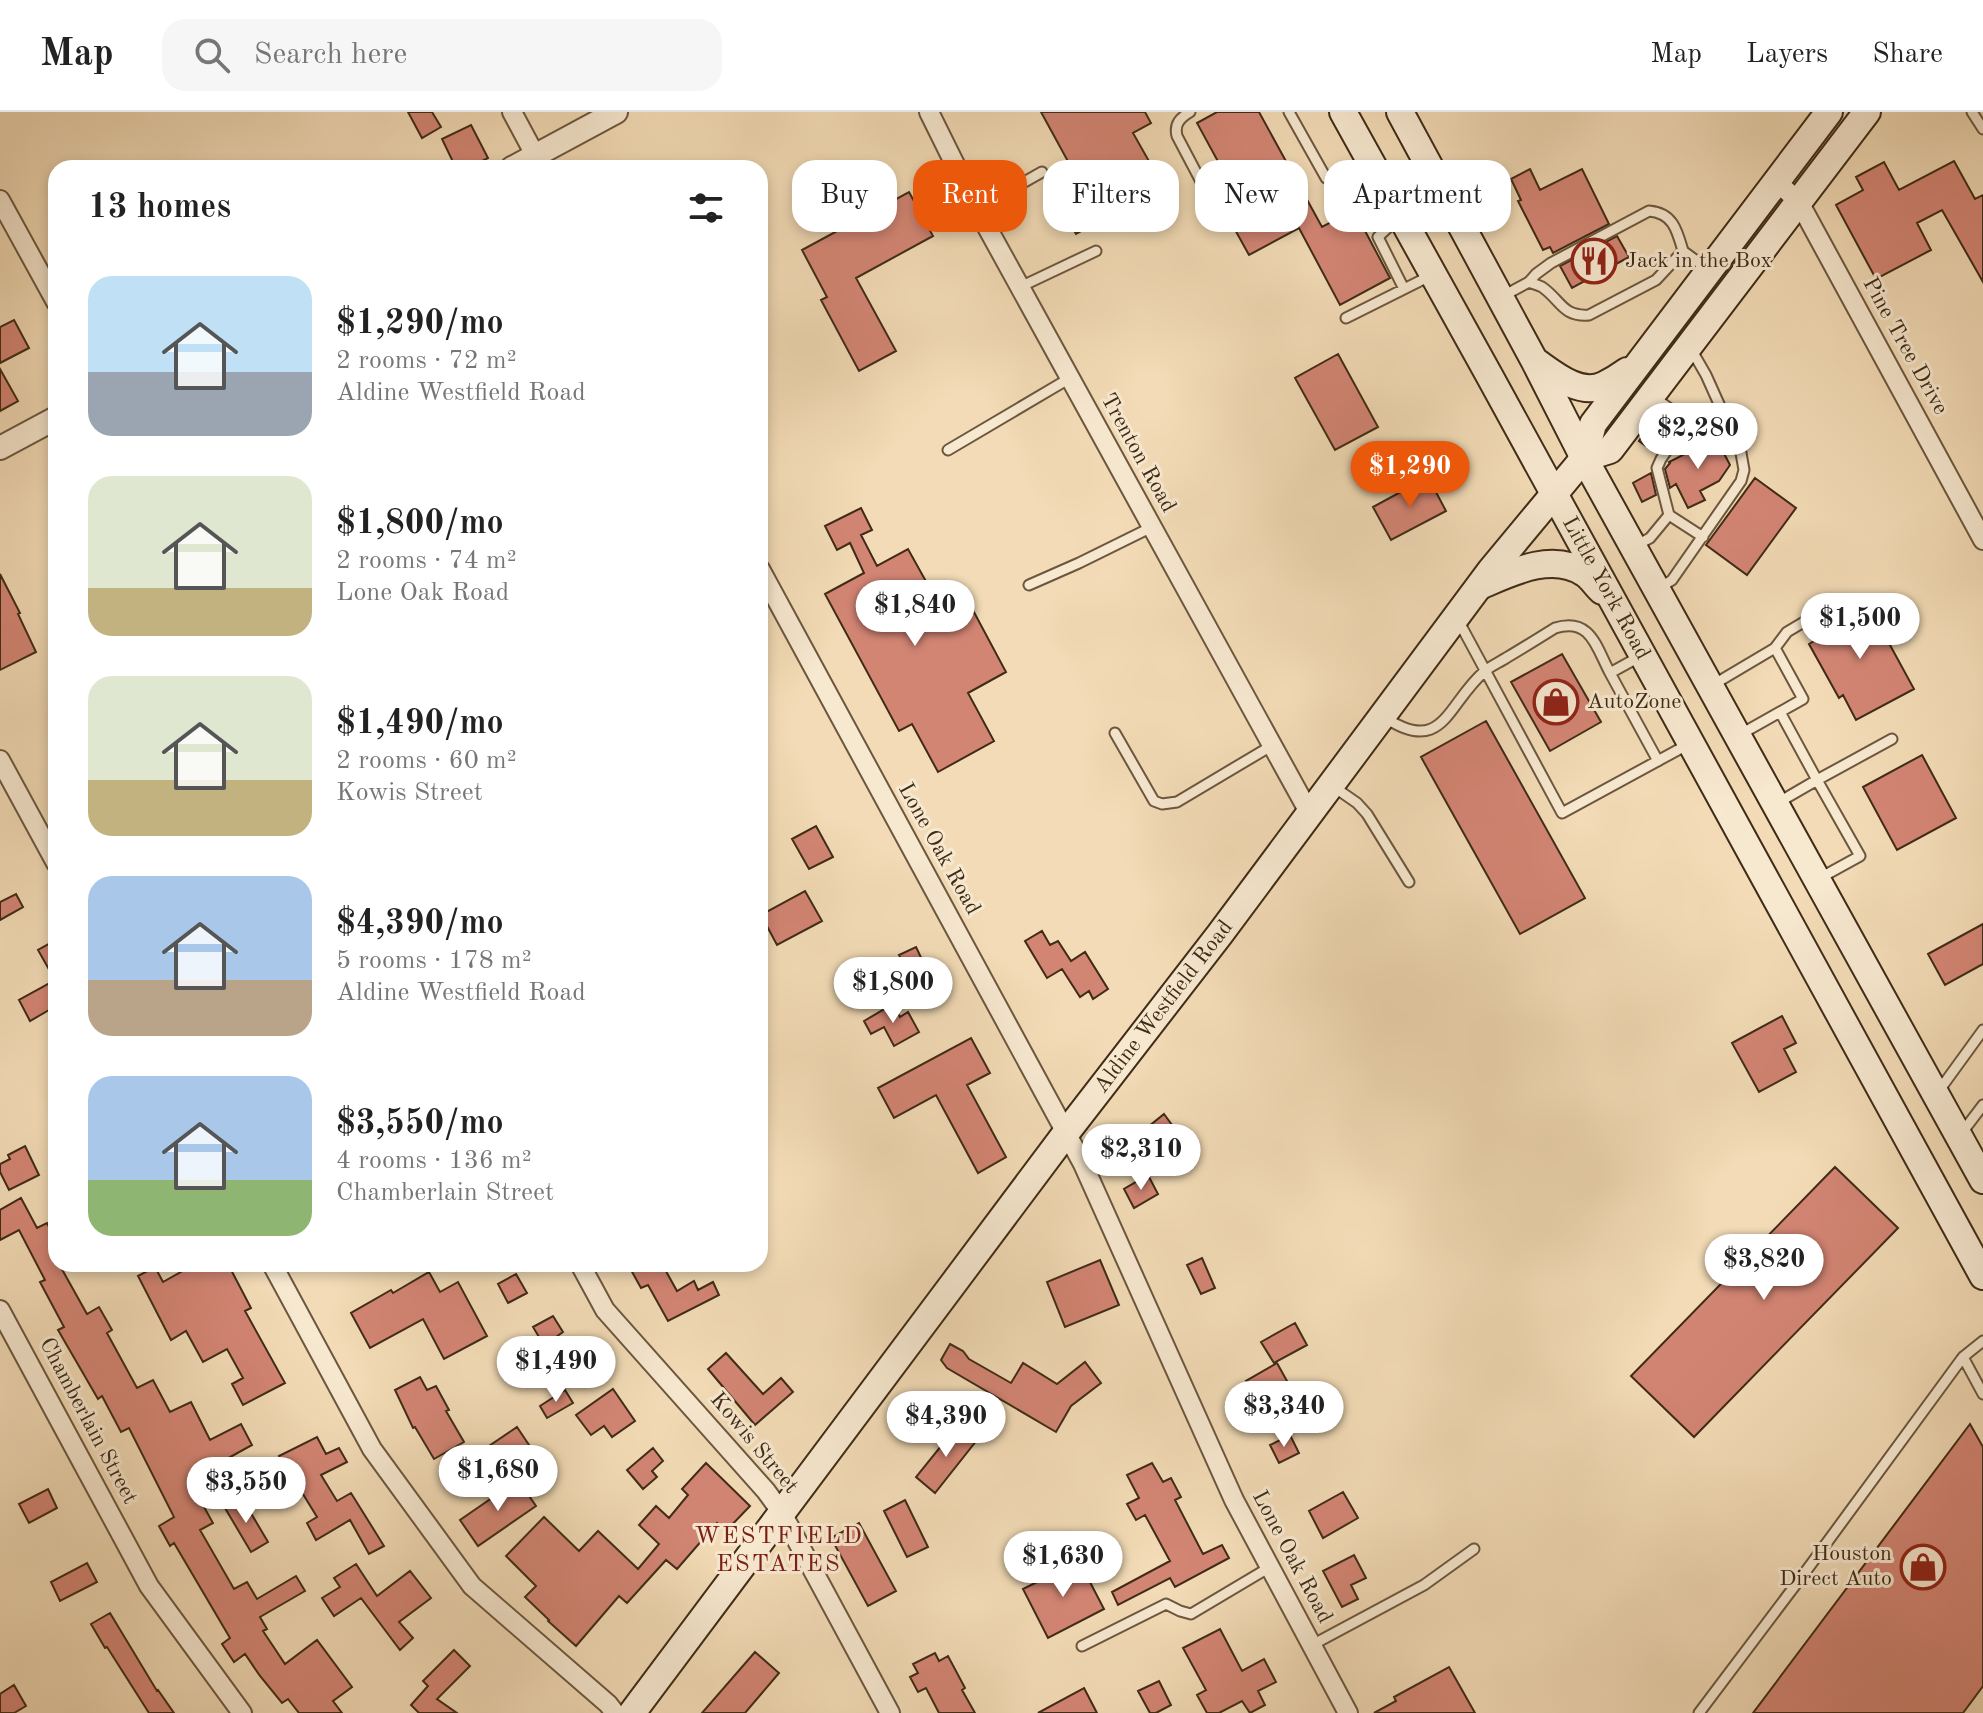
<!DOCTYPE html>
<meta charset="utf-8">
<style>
body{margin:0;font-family:"Old Standard TT",serif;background:#f6f6f6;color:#222;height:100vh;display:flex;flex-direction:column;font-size:30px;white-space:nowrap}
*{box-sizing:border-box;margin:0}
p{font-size:26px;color:#767676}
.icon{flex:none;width:44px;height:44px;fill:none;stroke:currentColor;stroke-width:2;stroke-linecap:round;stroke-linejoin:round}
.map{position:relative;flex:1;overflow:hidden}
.details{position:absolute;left:48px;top:48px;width:720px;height:1112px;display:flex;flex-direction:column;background:#fff;border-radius:24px;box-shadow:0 4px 12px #0003}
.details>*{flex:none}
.guide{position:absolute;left:792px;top:48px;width:760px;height:72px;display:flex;gap:16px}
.price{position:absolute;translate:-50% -68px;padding:0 18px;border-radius:28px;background:#fff;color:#222;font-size:26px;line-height:52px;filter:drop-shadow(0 2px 4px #0008)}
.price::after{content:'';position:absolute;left:50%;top:48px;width:24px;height:18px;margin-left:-12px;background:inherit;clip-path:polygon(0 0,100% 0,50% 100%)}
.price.on{background:#ea580c;color:#fff}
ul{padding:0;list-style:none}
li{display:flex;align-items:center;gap:24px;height:200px;padding:0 40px}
li span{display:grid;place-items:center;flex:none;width:224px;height:160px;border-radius:24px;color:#555}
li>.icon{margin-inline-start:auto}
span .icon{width:96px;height:96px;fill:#fffc;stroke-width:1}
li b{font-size:34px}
h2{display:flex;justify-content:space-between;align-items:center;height:96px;padding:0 40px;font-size:34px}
.chip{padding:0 28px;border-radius:24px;background:#fff;box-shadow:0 4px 12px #0003;font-size:28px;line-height:72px}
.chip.on{background:#ea580c;color:#fff}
header{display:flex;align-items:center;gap:48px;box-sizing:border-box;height:112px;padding:0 40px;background:#fff;border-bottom:2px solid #e0e0e0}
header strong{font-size:38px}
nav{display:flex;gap:44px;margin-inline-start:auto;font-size:28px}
.search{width:560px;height:72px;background:#f6f6f6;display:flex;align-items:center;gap:20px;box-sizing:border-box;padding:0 28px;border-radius:24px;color:#767676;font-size:30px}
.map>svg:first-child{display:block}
</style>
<header>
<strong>Map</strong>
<div class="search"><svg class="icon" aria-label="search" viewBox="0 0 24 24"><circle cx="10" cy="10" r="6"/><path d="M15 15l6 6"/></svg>Search here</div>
<nav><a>Map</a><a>Layers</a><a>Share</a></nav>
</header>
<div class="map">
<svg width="1983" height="1601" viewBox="0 0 1983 1601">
<rect width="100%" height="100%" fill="#f2dbb6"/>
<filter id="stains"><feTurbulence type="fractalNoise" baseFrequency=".0025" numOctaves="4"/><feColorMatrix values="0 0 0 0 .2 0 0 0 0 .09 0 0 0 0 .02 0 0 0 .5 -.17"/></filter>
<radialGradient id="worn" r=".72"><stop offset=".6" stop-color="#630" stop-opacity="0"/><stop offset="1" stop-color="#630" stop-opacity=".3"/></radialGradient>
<path fill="#d38574" stroke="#3f2b16" stroke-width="2" d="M408,0h24l9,15 -19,11z
M1041,0h104l6,11 -18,10 30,53 -87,48 -25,-44 25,-14z
M1217,0h42l63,115 32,-17 36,68 -50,27 -41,-77 -50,27 -26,-47 16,-8 -42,-77z
M471,13l17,33 -19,10h-6l-3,-7 -6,3 -12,-25z
M1954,49l21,38 8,-4v87l-41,-72 -25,13 14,27 -55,29 -40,-74 27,-15 -7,-13 28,-15 15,28z
M1530,57l10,21 42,-21 27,55 -56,29 -3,-6 -7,3 -25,-49 3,-1 -10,-21z
M909,80l24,44 -77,42 40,73 -37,20 -38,-71 6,-3 -25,-47z
M1617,124l12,21 -57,31 -12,-22z
M14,208l15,28 -29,15v-36z
M1338,242l40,73 -43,23 -40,-72z
M0,257l18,32 -18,10z
M1655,306l14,10 -16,23 -14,-10z
M1716,326l14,27 -11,16 -19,10 5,9 -17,8 -12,-24 -6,4 -5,-19 5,-6 -1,-1z
M1651,361l5,22 -14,7 -9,-19z
M1428,365l18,34 -55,29 -18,-33z
M1755,366l41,30 -49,67 -41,-30z
M861,396l11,22 -11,5 16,31 31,-17 35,63 24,-13 39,73 -38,21 26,48 -56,31 -26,-48 -13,7 -74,-137 39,-21 -14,-30 -13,7 -12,-24z
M0,462l20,39 -2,1 18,38 -36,18z
M1866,489l48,88 -58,31 -13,-25 -4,3 -30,-54 5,-3 -6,-9z
M1562,542l39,68 -51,29 -39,-69z
M1486,609l99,177 -65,36 -99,-177z
M1922,643l34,63 -59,32 -34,-63z
M816,714l17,31 -24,12 -17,-30z
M805,779l17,30 -45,24 -16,-30z
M16,782l7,13 -23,13v-18z
M1983,812v40l-38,21 -17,-31z
M1042,819l8,14 8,-4 13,20 14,-9 23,37 -15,10 -4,-8 -9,6 -18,-28 -15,9 -22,-37z
M56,828v66l-26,15 -11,-21 36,-20 -17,-30z
M916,835l11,23 -16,8 -12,-23z
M893,892l7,13 8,-5 11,20 -25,14 -10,-19 -13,7 -7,-13z
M1782,904l14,27 -12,6 12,23 -37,20 -27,-49z
M971,926l19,35 -23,12 39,72 -28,16 -42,-78 -42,23 -16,-30z
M1164,1002l11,15 -11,9 8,10 -16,12 -19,-24z
M25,1034l14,29 -30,15 -9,-18v-8l10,-5 -2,-4z
M1835,1055l63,61 -204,209 -63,-61z
M1148,1063l10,19 -24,14 -10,-19z
M21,1086l16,30 10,-5 9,18v3l-7,3 7,12v5h3l28,50 12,-7 13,23 -5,3 30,55 16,-8 17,32 21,-10 19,38 31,-16 11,21 -31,17 2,3 -20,10 4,7 -13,7 19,34 -13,7 34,59 13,-7 10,17 39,-23 9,15 -45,26 7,12 -4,2 22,33 32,-24 35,47 -19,14 9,12h-43l-11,-14 -6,4 -22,-27 -15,-22 -11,8 -12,-18 8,-6 -56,-95 -4,3 -11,-20 15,-9 -45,-89 -8,4 -19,-36 -4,3 -40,-69 6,-3 -24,-45 5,-2 -26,-50 -19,10v-30z
M1202,1146l13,30 -14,6 -14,-29z
M1100,1148l19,45 -54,22 -18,-45z
M195,1152h33l23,44 -6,3 40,72 -42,22 -11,-21 11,-6 -16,-29 -24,13 -17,-31 -15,9 -33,-64 17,-9 8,15z
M643,1152h19l15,27 17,-10 4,9 15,-8 6,13 -51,26 -20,-36 -7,3 -10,-18z
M429,1160l11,20 18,-10 29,54 -43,23 -21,-40 -53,29 -19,-35 40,-23 2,3z
M516,1162l11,19 -19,10 -10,-19z
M553,1204l10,16 -7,5 5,10 -12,7 -16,-27z
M1295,1211l12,22 -33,18 -13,-21z
M950,1232l13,7 6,8 42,24 12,-20 34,21 28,-22 16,21 -30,23 -15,26 -109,-64 -6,-8z
M726,1241l37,41 18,-16 12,14 -38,33 -47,-56z
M1277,1251l20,36 -37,21 -7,-14 5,-3 -12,-22z
M420,1265l7,13 9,-4 13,24 -3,1 18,31 -30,17 -19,-32 -2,1 -18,-38z
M613,1277l22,32 -23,16 -8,-11 -13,9 -15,-20z
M565,1278l8,13 -26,15 -7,-12z
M1970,1312l13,23v239l-20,27h-210z
M958,1313l19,15 -42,53 -19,-16z
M517,1315l20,30 -28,18 -20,-29z
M1290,1323l9,18 -20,10 -9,-18z
M317,1325l9,17 13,-6 8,14 -26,13 16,26 14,-8 33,53 -15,8 -19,-34 -34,20 -9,-17 10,-6 -19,-31 -4,2 -15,-32z
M653,1336l10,13 -11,10 5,6 -14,12 -16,-19z
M706,1351l44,43 -24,25 -9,-8 -40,46 -11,-9 -39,43 -8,-7 -43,50 -28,-25 1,-1 -24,-23 11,-11 -30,-30 38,-39 35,34 19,-20 40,38 21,-25 -20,-19 17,-19 13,12 19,-23 -6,-6z
M1152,1351l11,19 8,-4 10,19 -6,3 28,54 19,-9 7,13 -54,29 -5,-9 -52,27 -6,-13 58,-31 -25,-46 -9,5 -9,-16 12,-6 -12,-23z
M518,1368l18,26 -58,40 -18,-26z
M48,1377l9,19 -28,15 -10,-19z
M1343,1380l15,26 -35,20 -14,-27z
M242,1386l26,44 -17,10 -26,-44z
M905,1388l23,47 -21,10 -23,-46z
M859,1411l37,68 -28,15 -37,-68z
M1354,1443l12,23 -15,7 7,14 -16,8 -19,-36z
M1079,1449l25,48 -56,29 -25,-49z
M87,1451l10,19 -37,19 -9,-19z
M356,1452l21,32 33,-25 21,27 -32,24 14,16 -13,12 -39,-52 -27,18 -12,-18 18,-11 -6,-9z
M110,1501l47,78 1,-1 16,23h-25l-42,-66 -2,1 -14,-24z
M1220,1517l22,42 22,-12 12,23 -18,9 7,14 -15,8 -8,-12 -23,12h-12l-10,-18 9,-5 -23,-42z
M454,1538l16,16 -33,33 20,14h-38l-8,-8 17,-19 -5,-5z
M755,1540l24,21 -34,40h-43z
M935,1541l4,8 9,-5 17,32 -3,2 13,23h-36l-13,-25 -8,4 -8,-15 8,-4 -5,-9z
M1449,1555l26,46h-101l22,-12 -2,-4z
M1159,1569l12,24 -15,8h-6l-12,-22z
M14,1573l12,21 -12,7h-14v-19z
M1084,1576l13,25h-59z"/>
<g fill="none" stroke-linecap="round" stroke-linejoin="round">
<g stroke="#6c573e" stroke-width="13">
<path id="service" d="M1190,0c-10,6 -16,12 -13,24l39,74
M1289,0l37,66c19,14 28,3 46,-7
M1972,0l11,17
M977,97l65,-37
M1398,106l-20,19 26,52
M1529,170l7,-8 15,-11 98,-52c24,2 28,19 34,40
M1020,175l76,-36
M1503,184l26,-14c5,2 9,3 13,5 19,13 20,30 47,28l67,-35 27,-29 23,17
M1346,206l84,-42
M1652,284l35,25h38
M948,338l122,-72
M1669,403l34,22
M1635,434l15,-8 19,-23 -12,-47 4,-9 26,-38
M1029,473l50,-22 73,-36
M1658,477l14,-9 69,-99 3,-11 -3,-17 -35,-78 -15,-26
M1458,508l104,193 125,-68
M1610,561l48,88
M1711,574l64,-38
M1384,605c60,40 63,-14 101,-46 6,-5 15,-9 21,-13 17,-10 33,-20 49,-30 36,-11 41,19 55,45l29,-16
M1115,621l39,68 8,3 15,-2 94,-56
M1741,622l62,-35 -28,-51 12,-16 54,-32
M1334,675l23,16 10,11 42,68
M1779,690l38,-22 -37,-68
M1820,766l40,-22 -43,-76 75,-41
M1938,980l45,-62
M1961,1022l22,-29
M1983,1229l-20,16 20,37
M1312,1533l112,-60 50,-36
M1082,1534l84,-42 14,7 11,3 79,-47
M1699,1601l110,-146 154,-210"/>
</g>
<g stroke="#6c573e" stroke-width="22">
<path id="minor" d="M512,0l30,56
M929,0l48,97 333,605
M1776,69l23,21 184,338
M0,88l56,102
M760,457l323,595 151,336 114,213
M0,648l56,103
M272,1152l100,185 100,137 136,118 7,9
M580,1152l25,46 161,181 16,22 108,200
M0,1198l149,276 93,127"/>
</g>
<g stroke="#6c573e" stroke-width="26">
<path id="tertiary" d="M512,56l104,-56
M0,336l56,-30"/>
</g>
<g stroke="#3f2b16" stroke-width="30">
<g id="secondary">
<path id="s1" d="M1343,0l146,263 494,901"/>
<path d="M1400,0l134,248 50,98 399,722"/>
<path d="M1538,251c18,13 43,33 66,22 8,-4 16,-9 23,-14"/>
<path d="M1584,346l26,-8 257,-338"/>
<path d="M1482,473c30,-13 71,-33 102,-12 7,4 12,13 18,18"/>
<path id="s2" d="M632,1601l434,-580 154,-199 271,-364 93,-112 9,-34 236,-312"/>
</g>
</g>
<use href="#service" stroke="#f7e8d0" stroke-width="9"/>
<use href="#minor" stroke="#f7e8d0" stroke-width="18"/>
<use href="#tertiary" stroke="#f7e8d0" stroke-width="22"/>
<use href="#secondary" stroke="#f7e8d0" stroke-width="26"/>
</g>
<defs>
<g id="restaurant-ring" transform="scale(2.3)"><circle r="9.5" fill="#f7e8d0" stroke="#8f2418" stroke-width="1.5"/><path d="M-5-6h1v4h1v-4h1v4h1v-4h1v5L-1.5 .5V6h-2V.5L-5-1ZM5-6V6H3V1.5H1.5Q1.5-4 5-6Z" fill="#8f2418"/></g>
<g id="shop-ring" transform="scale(2.3)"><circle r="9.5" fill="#f7e8d0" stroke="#8f2418" stroke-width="1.5"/><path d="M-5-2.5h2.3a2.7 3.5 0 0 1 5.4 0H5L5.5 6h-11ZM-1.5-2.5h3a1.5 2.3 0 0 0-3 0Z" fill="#8f2418"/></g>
</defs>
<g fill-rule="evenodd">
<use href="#restaurant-ring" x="1594" y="149"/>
<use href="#shop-ring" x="1556" y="590"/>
<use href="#shop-ring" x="1923" y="1455"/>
</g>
<g text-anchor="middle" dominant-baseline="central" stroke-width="6" stroke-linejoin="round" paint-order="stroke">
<g font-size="22" fill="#3f2b16" stroke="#f7e8d0" text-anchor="start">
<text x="1625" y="149">Jack in the Box</text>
<text x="1587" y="590">AutoZone</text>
<text x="1892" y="1442" text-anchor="end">Houston<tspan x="1892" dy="25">Direct Auto</tspan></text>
</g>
<g font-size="22" fill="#3f2b16" stroke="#f7e8d0">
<text transform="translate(1905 234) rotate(61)">Pine Tree Drive</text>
<text transform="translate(1138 341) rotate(61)">Trenton Road</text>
<text stroke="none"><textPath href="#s1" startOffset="544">Little York Road</textPath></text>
<text transform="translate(939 737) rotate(61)">Lone Oak Road</text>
<text stroke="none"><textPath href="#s2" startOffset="884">Aldine Westfield Road</textPath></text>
<text transform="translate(88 1309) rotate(62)">Chamberlain Street</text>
<text transform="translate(754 1331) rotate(50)">Kowis Street</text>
<text transform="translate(1292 1445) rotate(62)">Lone Oak Road</text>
</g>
<g font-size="24" letter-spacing="2" fill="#7a1f14" stroke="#f7e8d0">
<text x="779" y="1425">WESTFIELD<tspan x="779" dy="28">ESTATES</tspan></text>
</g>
</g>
<rect width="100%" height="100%" filter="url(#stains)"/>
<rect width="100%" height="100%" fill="url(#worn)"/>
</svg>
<b class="price" style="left:1698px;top:359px">$2,280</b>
<b class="price on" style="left:1410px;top:397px">$1,290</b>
<b class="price" style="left:915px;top:536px">$1,840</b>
<b class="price" style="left:1860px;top:549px">$1,500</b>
<b class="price" style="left:893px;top:913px">$1,800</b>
<b class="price" style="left:1141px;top:1080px">$2,310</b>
<b class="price" style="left:1764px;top:1190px">$3,820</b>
<b class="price" style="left:556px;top:1292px">$1,490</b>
<b class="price" style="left:1284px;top:1337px">$3,340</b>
<b class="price" style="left:946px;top:1347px">$4,390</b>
<b class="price" style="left:498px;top:1401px">$1,680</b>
<b class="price" style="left:246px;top:1413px">$3,550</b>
<b class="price" style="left:1063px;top:1487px">$1,630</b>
<div class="guide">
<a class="chip">Buy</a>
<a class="chip on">Rent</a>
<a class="chip">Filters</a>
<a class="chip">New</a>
<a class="chip">Apartment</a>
</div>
<section class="details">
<h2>13 homes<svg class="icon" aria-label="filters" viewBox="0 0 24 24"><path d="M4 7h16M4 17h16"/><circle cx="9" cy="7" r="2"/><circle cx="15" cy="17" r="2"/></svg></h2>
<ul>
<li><span style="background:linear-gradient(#bfe0f5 60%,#9aa5b1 0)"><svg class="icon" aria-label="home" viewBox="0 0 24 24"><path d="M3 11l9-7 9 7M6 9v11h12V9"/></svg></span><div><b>$1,290/mo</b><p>2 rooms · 72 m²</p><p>Aldine Westfield Road</p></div></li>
<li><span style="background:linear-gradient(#dfe7d0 70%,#c2b280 0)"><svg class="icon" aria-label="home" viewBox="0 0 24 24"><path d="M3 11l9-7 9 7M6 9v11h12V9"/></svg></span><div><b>$1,800/mo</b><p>2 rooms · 74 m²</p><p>Lone Oak Road</p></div></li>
<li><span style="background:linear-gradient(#dfe7d0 65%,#c2b280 0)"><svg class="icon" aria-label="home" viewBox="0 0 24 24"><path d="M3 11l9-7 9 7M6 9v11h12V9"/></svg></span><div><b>$1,490/mo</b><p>2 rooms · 60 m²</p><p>Kowis Street</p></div></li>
<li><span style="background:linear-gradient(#a9c7e8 65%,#b9a48a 0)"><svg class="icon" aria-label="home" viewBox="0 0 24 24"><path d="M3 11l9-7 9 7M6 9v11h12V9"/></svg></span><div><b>$4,390/mo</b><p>5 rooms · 178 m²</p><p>Aldine Westfield Road</p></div></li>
<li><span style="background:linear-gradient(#a9c7e8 65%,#8fb573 0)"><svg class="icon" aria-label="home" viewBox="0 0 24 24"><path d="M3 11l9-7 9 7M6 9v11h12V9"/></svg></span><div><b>$3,550/mo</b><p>4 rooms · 136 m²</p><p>Chamberlain Street</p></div></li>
</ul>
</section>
</div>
